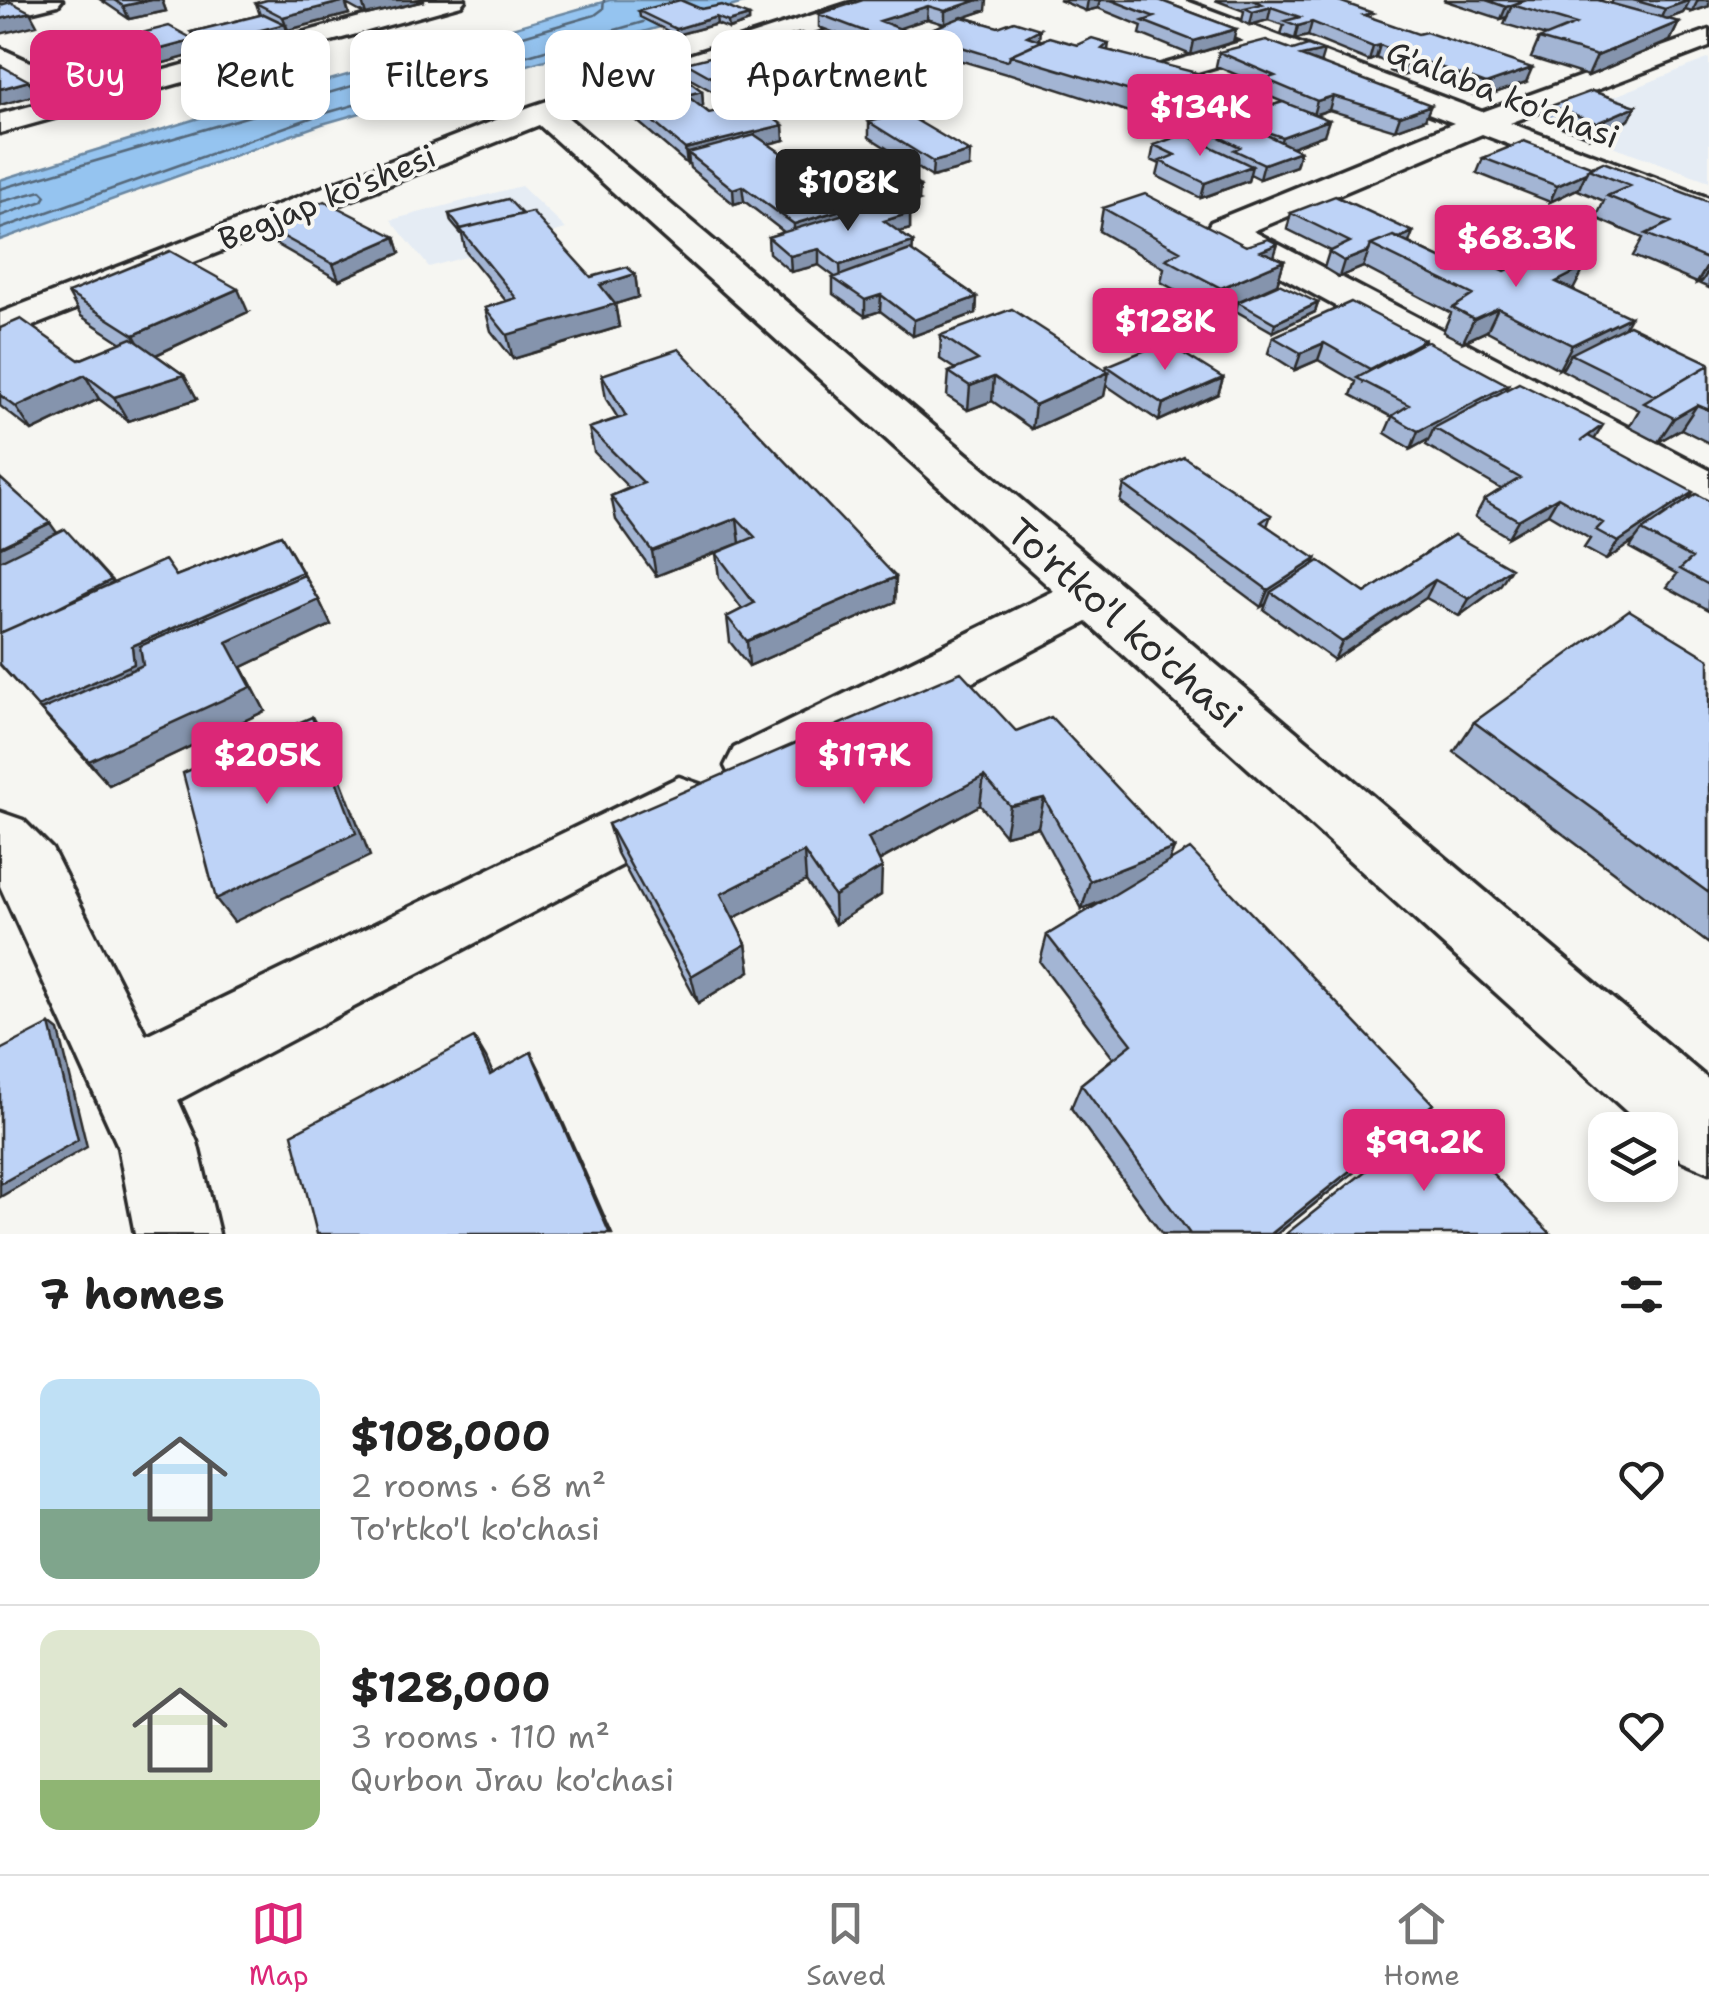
<!DOCTYPE html>
<meta charset="utf-8">
<style>
body{margin:0;font-family:"Shantell Sans",sans-serif;background:#f2f2f2;color:#222;height:100vh;display:flex;flex-direction:column;font-size:38px;white-space:nowrap}
*{box-sizing:border-box;margin:0}
p{font-size:32px;color:#767676}
.icon{flex:none;width:55px;height:55px;fill:none;stroke:currentColor;stroke-width:2;stroke-linecap:round;stroke-linejoin:round}
.map{position:relative;height:1234px;overflow:hidden}
.panel{display:flex;flex-direction:column;background:#fff;flex:1}
.panel>*{flex:none}
.guide{position:absolute;left:30px;top:30px;width:1000px;height:90px;display:flex;gap:20px}
.tools{position:absolute;left:1588px;top:1112px;display:grid;gap:20px}
.tools a{display:grid;place-items:center;width:90px;height:90px;border-radius:20px;background:#fff;box-shadow:0 5px 15px #0003;font-size:50px}
.price{position:absolute;translate:-50% -85px;padding:0 22px;border-radius:10px;background:#db2777;color:#fff;font-size:32px;line-height:65px;filter:drop-shadow(0 2px 5px #0008)}
.price::after{content:'';position:absolute;left:50%;top:60px;width:30px;height:22px;margin-left:-15px;background:inherit;clip-path:polygon(0 0,100% 0,50% 100%)}
.price.selected{background:#222;color:#fff}
ul{padding:0;list-style:none}
li{display:flex;align-items:center;gap:30px;height:250px;padding:0 40px}
li+li{border-top:2px solid #e0e0e0}
li span{display:grid;place-items:center;flex:none;width:280px;height:200px;border-radius:20px;color:#555}
li>.icon{margin-inline-start:auto}
span .icon{width:120px;height:120px;fill:#fffc;stroke-width:1}
li b{font-size:42px}
h2{display:flex;justify-content:space-between;align-items:center;height:120px;padding:0 40px;font-size:42px}
.tag{padding:0 35px;border-radius:20px;background:#fff;box-shadow:0 5px 15px #0003;font-size:35px;line-height:90px}
.tag.selected{background:#db2777;color:#fff}
.dock{display:flex;justify-content:space-around;align-items:center;height:140px;border-top:2px solid #e0e0e0;background:#fff;font-size:28px;color:#767676}
.dock a{display:grid;justify-items:center;gap:5px}
.dock .selected{color:#db2777}
.map>svg:first-child{display:block}
</style>
<div class="map">
<svg width="1709" height="1234" viewBox="0 0 1709 1234">
<rect width="100%" height="100%" fill="#f6f6f2"/>
<filter id="ink" filterUnits="userSpaceOnUse"><feTurbulence type="fractalNoise" baseFrequency=".01" numOctaves="2"/><feDisplacementMap in="SourceGraphic" scale="20" xChannelSelector="R" yChannelSelector="G"/><feConvolveMatrix kernelMatrix="1 2 1 2 8 2 1 2 1" color-interpolation-filters="sRGB"/></filter>
<g filter="url(#ink)">
<path fill="#e5ecf4" d="M1709,58v123l-160,-58z
M521,186l45,43 -137,38 -38,-47z"/>
<path fill="#95c4f0" stroke="#6b87a1" stroke-width="2.5" d="M610,0h144l-432,124 -322,116v-60l228,-71z"/>
<g fill="none" stroke-linecap="round" stroke-linejoin="round">
<path stroke="#55687a" stroke-width="2.5" d="M0,189l595,-174 8,-6 1,-9
M0,202l41,-11 5,5 -3,5 -43,15
M0,229l319,-114 324,-93"/>
<g stroke="#2b2b2b" stroke-width="7">
<path id="minor" d="M15,0h47l-4,5 -58,14v-16z
M423,0h42l-4,5 -461,128v-19l61,-16 -61,-31v-19l91,42z
M859,0h39l-4,5 -329,110 1144,965v92l-28,-12 -21,-19v-11h-13l-560,-508 -309,162 -22,7 -22,-7 -9,-18 9,-18 320,-157 -515,-466 -539,214v-26l532,-207z
M1148,0h36l298,112 227,-82v17l-199,76 199,75v23l-227,-87 -229,97 456,239v36l-17,-5 -481,-263 -5,-8 5,-8 243,-99 -185,-72 -116,34 -57,-18 -4,-6 4,-6 10,-2 48,14 90,-26 -92,-36z
M679,777l23,8 9,19 -9,19 -524,277 19,42 22,92h-84l-17,-88 -118,-260v-74l23,8 29,29 94,186z"/>
</g>
<use href="#minor" fill="#f6f6f2" fill-rule="evenodd"/>
</g>
<path fill="#a3b5d4" stroke="#2b2b2b" stroke-width="2.5" d="M101,0h61l4,11 -37,8z
M267,0l157,1 -58,14 -20,-11 3,10 -137,36 -17,-10 5,13 -134,37 -18,-14 -7,-13 45,-12 -5,-10 22,2 91,-4 -3,-7 69,-17 -4,-12z
M863,0l123,10 -22,7 75,23 38,5 32,-2 -1,7 116,37 -4,16 27,10 36,-11 -22,-9 2,-7 -47,-20 3,-14 101,11 105,56 -30,11 -66,-20 -14,5 9,20 -33,12 9,4 -4,15 -36,13 -10,-5 -2,7 -47,17 -44,-22 3,-12 -9,-4 3,-15h52l3,-13 6,-2 -21,-7 1,-8 -26,10 -161,-52 -2,1 -88,-26 1,-14 25,-10 -17,-5 -29,9 12,18 -20,8 -71,-27v-13z
M1059,0h100l77,29 -3,13 -42,13 -51,-21 2,-8 -44,-18 -12,3z
M1215,0h121l35,18 155,64 -45,16 -68,-25 -12,3 -11,-5 2,-6 -16,-7 -7,3 -61,-25 -13,3 -14,-5 3,-9 -16,-5 -18,5 -8,-4 2,-10z
M1443,0h158l-1,1 11,3 2,-4h96v6l-17,6 -7,-2 -2,3 -16,6 12,3 -9,19 -82,35 -57,-18 8,-19 7,-3 -42,-12 3,-7 -6,2z
M701,9l48,7v6l-20,7 -12,-5 -41,11 -36,-18 -1,-6z
M829,46v13l-55,16 -27,-13v-14z
M686,63l80,12 1,14 -39,11 -41,-23z
M612,87l90,4 1,14 -2,1 8,7 75,27 -16,4 37,25 114,32 -19,6 10,6v16l-11,3 14,10 -1,10 65,45 -1,16 -63,23 -33,-25 -15,5 -32,-22v-16l2,-1 -16,-12 -28,7 -22,-19 -1,-16 16,-5 -40,-31 -10,3 -44,-36 -1,-5 -2,1 -73,-63z
M1551,106h85l-7,14 -39,17 -46,-16z
M869,122l100,45 -37,10 -63,-40z
M1483,158l110,9 116,35v86l-9,-4 3,-4 -6,3 -64,-27 10,-18 -47,-20 8,-17 -26,-11 1,-2 -29,14 -73,-29z
M1103,208l143,38 28,10 10,5 -7,23 -62,28 -54,-30 3,-14 -65,-37z
M1291,213l118,30 33,16 63,12 68,19 51,38 85,35v80l-28,-14 -23,13 -29,-15 10,-17 -77,-40 2,-4 -5,3 -72,-38 -24,11 -20,-10 8,-19 -88,-46 -24,10 -15,-9 5,-16 2,-1 -44,-22z
M449,214h73l69,63 44,-3 3,23 -23,7 4,23 -106,32 -22,-28 -6,-23 21,-7 -40,-49 -4,-17 -11,-13z
M264,226l131,11 5,16 -61,27 -68,-39z
M68,293l180,19 -92,43 28,20 13,24 -69,22 -29,-22 -67,32 -32,-25v-78l79,32 43,-17 -41,-27z
M1238,302l80,1 -3,9 -42,20 -37,-21z
M941,335l165,35 1,-4 116,12 -5,16 -59,27 -53,-36 -2,11 -72,33 -40,-28 -24,9 -21,-14 2,-24 6,-3 -15,-10z
M1273,337l151,3 -2,4 172,96 93,60 22,1v109l-42,-23 10,-13 -47,-26 5,-8 -29,20 -22,-12 6,-9 -42,-25 -40,23 -33,-20 9,-17 17,-11 -75,-44 3,-6 -18,10 -26,-16 7,-16 -41,-22 5,-13 -38,-22 -23,10 -27,-17z
M602,375l294,202 -1,25 -146,64 -19,-24 -3,-25 15,-8 -23,-31 -3,-25 24,-10 -84,33 -40,-56 -5,-24 18,-8 -35,-36 -5,-24 29,-10 -12,-19z
M1124,485l147,30 -4,11 47,38 51,29 89,-58 46,51 -41,30 -33,-18 -92,62 -70,-50 2,-6 -5,3 -141,-105z
M57,533l56,50 63,-7 105,-41 38,65 12,25 -89,42 23,44 -156,74 -109,-120z
M1709,659v285l-255,-192 20,-30z
M1016,731l158,117 -6,14 265,242 -24,24 -132,106h-115l-91,-126 10,-24 32,-26 -73,-96 7,-27 59,-36 -24,10 -44,-82 -33,8 -25,-30 -101,56 2,34 -46,29 -29,-43 -73,37 13,26 4,27 -52,32 -81,-150 -9,-29z"/>
<path fill="#8594ad" stroke="#2b2b2b" stroke-width="2.5" d="M152,0h10l4,11 -37,8 -6,-13z
M371,0h53v1l-58,14 -4,-13z
M978,0h9l-1,10 -41,14v-13z
M1088,0h12l-2,8 -12,3z
M1526,0l-14,5 -5,12 -6,2 5,-12z
M1690,0l-7,13 -24,9 6,-13z
M1698,0h11v6l-17,6z
M345,1l4,13 -61,16 -5,-13z
M928,6l-1,13 -47,16v-14z
M1271,7l-3,13 -18,5 3,-13z
M30,12l7,13 -37,9v-15z
M749,16v6l-20,7 -1,-7z
M716,17l1,7 -41,11v-6z
M1312,22l-4,14 -13,3 3,-13z
M1679,22l-9,19 -82,35 9,-20z
M285,24l2,7 -75,19 -2,-7z
M1040,29l-1,13 -12,-6z
M1236,29l-3,13 -42,13 3,-14z
M911,33l-1,13 -20,8v-13z
M195,40l5,13 -134,37 -6,-14z
M1380,45l-4,13 -7,3 4,-14z
M829,46v13l-55,16 -1,-14z
M1324,51l-4,13 -19,-8z
M1418,59l-5,14 -12,3 5,-14z
M1532,68l-6,14 -45,16 5,-14z
M1201,74l-4,20 27,-7 -5,20 -22,2 -2,6 -26,10 4,-21 21,-25z
M766,75l1,14 -39,11 -1,-14z
M29,81l7,14 -36,10v-16z
M702,91l1,14 -16,4 -1,-14z
M1333,96l-4,14 -16,5 4,-14z
M1431,105l-6,14 -30,11 5,-14z
M1636,106l-7,14 -39,17 7,-14z
M1329,120l-5,15 -46,17 4,-15z
M783,125l1,15 -86,21 -10,-8 1,10 -2,1 -2,-15z
M1300,151l-4,15 -36,13 4,-15z
M970,152l-1,15 -37,10 1,-15z
M1252,166l-4,15 -47,17 4,-15z
M1586,173l-7,15 -29,14 7,-16z
M742,186l2,15 -10,3 -1,-15z
M920,186l-1,15 -125,38v-15z
M910,213v16l-26,7v-15z
M1413,232l-6,16h-30z
M395,237l5,16 -61,27 -6,-16z
M913,242l-1,16 -71,23 -1,-16z
M1278,244l-7,22 -10,-15z
M819,249v16l-28,7 -1,-16z
M1369,251l-6,16 -24,10 5,-16z
M1284,261l-7,23 -62,28 6,-24z
M1709,263v7l-6,10 -6,3z
M1585,267l-12,23 -17,-8z
M635,274l3,23 -23,7 4,23 -106,32 -6,-24 93,-50z
M238,289l10,23 -101,47 -13,-24z
M881,295l-1,16 -15,5v-16z
M977,297l-1,16 -63,23 1,-16z
M1318,303l-3,9 -42,20 2,-9z
M1498,308l-11,23 -24,11 11,-23z
M1630,317l-13,23 -46,14 -7,12 -5,3 13,-24z
M1424,340l-7,17 -53,25 6,-13z
M1324,343l-6,17 -23,10 6,-17z
M1109,372l-5,24 -72,33 3,-24z
M85,375l14,24 -67,32 -16,-24z
M184,375l13,24 -69,22 -14,-24z
M994,377l-2,24 -24,9 2,-24z
M1223,378l-5,16 -59,27 4,-17z
M1508,385l-8,17 -66,26 -5,11 -18,10 7,-18z
M1697,405l-16,24 -23,13 16,-24z
M1603,425l-10,17 -12,-1z
M1693,492l-12,17 -39,22 -7,9 -29,20 12,-18z
M1558,497l-10,17 -40,23 10,-17z
M737,518l3,25 -84,33 -4,-25z
M50,523l18,25 -68,34v-35z
M1316,559l-7,17 -38,16 -5,12 -5,3 7,-17z
M1511,568l-11,18 -41,30 10,-17z
M302,572l13,25 -274,113 18,21 -21,-24 94,-61z
M896,577l-1,25 -146,64 -2,-25z
M111,580l12,18 -123,39z
M1435,580l-9,18 -92,62 8,-18z
M319,600l12,25 -89,42 23,44 -156,74 -20,-24 138,-119z
M312,717l14,24 44,115 -136,66 -18,-23z
M984,776l-4,29 -113,62 1,-29z
M1044,798l-6,29 -33,8 5,-29z
M1174,848l-11,29 -81,32 8,-28z
M804,852l2,29 -80,41 -5,-28z
M882,867l-1,28 -46,29 -1,-28z
M746,944l4,27 -52,32 -7,-27z
M50,1024l9,7 28,116 -87,50v-13z
M474,1038l12,20 16,36 -12,-19z
M531,1052l10,20 71,162h-6z
M1433,1104l-24,24 -132,106h-6z"/>
<path fill="#bed3f7" stroke="#2b2b2b" stroke-width="2.5" d="M114,0h37l-28,6z
M267,0h76l2,1 -62,16 -27,-14z
M680,0l21,9 21,-4 27,11 -21,6 -12,-5 -40,12 -37,-18z
M863,0h115l-33,11 -17,-5 -48,15 31,12 -21,8 -71,-27z
M1111,0h48l77,29 -42,12 -51,-20 12,-4z
M1252,0h84l37,13 -9,2 54,19 8,-2 106,36 -46,16 -68,-25 -12,3 -11,-5 8,-3 -23,-9 -7,2 -61,-25 -14,4 -13,-5 15,-4 -29,-10 -18,5 -8,-4 17,-4z
M1486,0h40l-20,7z
M1527,0h71l81,22 -82,34 -58,-17 37,-15 -64,-19z
M1633,0h57l-25,9z
M11,2l19,10 -30,7v-14z
M264,14l21,10 -75,19 -19,-11z
M962,17l36,10 16,-6 26,8 -13,7 15,5 -32,14 -1,5 -2,1 -88,-27z
M169,26l26,14 -135,36 -19,-13 53,-14 -13,-8 13,-3 9,5z
M801,33l28,13 -56,15 -26,-13z
M1049,37l28,8 15,-7 17,5 -7,6 99,25 -7,5 30,8 -51,17 -163,-49z
M1266,40l27,10 15,-5 16,6 -23,5 130,49 -31,11 -67,-20 -16,5 -52,-22 10,-3 -56,-24z
M725,53l41,22 -39,11 -41,-23z
M0,65l29,16 -29,8z
M678,73l24,18 -16,4 23,18 42,-10 32,22 -98,24 -73,-62z
M1592,91l44,15 -39,17 -46,-17z
M1217,101l30,12 36,-11 46,18 -47,17 -36,-12 54,26 -36,13 -30,-14 6,-3 -31,-15 29,-9 -41,-14z
M904,113l66,39 -37,10 -64,-40z
M1184,134l68,32 -47,17 -45,-22 15,-6 -21,-10z
M755,135l50,34 63,-17 52,34 -126,38 -52,-38 -9,3 -45,-36z
M1524,141l69,26 -5,2 -2,4 -29,13 -74,-28z
M1603,162l106,40v58l-63,-26 25,-12 -64,-26 23,-10 -42,-17z
M1145,194l101,52 22,-7 10,5 -17,7 23,10 -63,27 -55,-29 14,-8 -77,-43z
M1335,196l78,36 -14,6 -6,-2 -22,9 -2,6 -25,10 -15,-9 21,-10 -59,-29z
M508,199l14,15 -61,15 -12,-15z
M890,200l20,13 -26,8 29,21 -73,23 -21,-16 -29,7 -22,-19z
M325,201l70,36 -62,27 -69,-38z
M532,212l59,65 36,-10 8,7 -35,11 15,19 -108,31 -22,-27 31,-10 -56,-69z
M1393,236l49,23 20,-8 43,20 45,-19 35,15 -29,15 74,35 -58,28 -74,-37 -24,11 -21,-11 20,-13 -102,-50z
M910,250l67,47 -63,23 -33,-25 -16,5 -32,-22z
M170,251l68,38 -104,46 -66,-42z
M1279,284l39,19 -43,20 -37,-21z
M1351,302l73,38 -54,29 -46,-26 -23,10 -28,-16z
M1012,309l97,63 -74,33 -41,-28 -24,9 -21,-14 29,-12 -37,-25z
M21,319l58,41 53,-22 52,37 -70,22 -29,-22 -69,32 -16,-12v-67z
M1629,325l80,38v2l-53,31 -85,-42z
M1426,341l82,44 -90,46 -26,-15 17,-11 -52,-27z
M1165,342l58,36 -60,26 -56,-38z
M679,349l217,228 -149,64 -20,-24 27,-14 -38,-50 39,-16 -18,-19 -85,33 -41,-55 33,-13 -55,-55 37,-12 -24,-41z
M1709,365v45l-12,-5 -23,13 -30,-15z
M1519,383l84,42 -22,16 7,-5 105,56 -75,50 -22,-12 7,-7 -45,-26 -40,23 -34,-20 36,-22 -86,-50z
M1184,457l87,58 -10,7 55,37 -48,31 -144,-105z
M0,478l50,45 -50,24z
M1696,494l13,7v84l-29,-16 12,-11 -50,-27z
M65,529l46,51 -59,30 -52,23v-72z
M281,535l21,37 -170,74 2,18 -96,43 -38,-43v-31l165,-73 11,16z
M1454,535l57,33 -42,31 -34,-19 -93,62 -71,-50 48,-31 46,32z
M304,575l15,25 -92,42 24,45 -162,74 -48,-51 102,-45 -3,-19z
M1629,610l80,49v234l-235,-171z
M961,672l55,59 35,-14 123,131 -84,33 -46,-83 -34,8 -26,-30 -116,62 14,29 -48,29 -30,-44 -83,42 25,50 -55,32 -83,-152z
M312,717l44,116 -140,66 -33,-126z
M1190,849l243,255 -162,130h-81l-109,-150 51,-40 -85,-109z
M50,1024l28,116 -78,44v-134z
M474,1038l16,37 41,-23 78,180 -3,2h-289l-25,-100z
M1436,1115l115,119h-265z"/>
</g>
<g text-anchor="middle" dominant-baseline="central" stroke-width="8" stroke-linejoin="round" paint-order="stroke">
<g font-size="32" fill="#2b2b2b" stroke="#f6f6f2">
<text transform="translate(1503 94) rotate(21)">G'alaba ko'chasi</text>
<text transform="translate(327 197) rotate(-22)">Begjap ko'shesi</text>
</g>
<g font-size="38" fill="#2b2b2b" stroke="#f6f6f2">
<text transform="translate(1125 623) rotate(41)">To'rtko'l ko'chasi</text>
</g>
</g>
</svg>
<div class="tools">
<a><svg class="icon" aria-label="layers" viewBox="0 0 24 24"><path d="M12 4l9 5-9 5-9-5zM3 14l9 5 9-5"/></svg></a>
</div>
<b class="price" style="left:1200px;top:159px">$134K</b>
<b class="price selected" style="left:848px;top:234px">$108K</b>
<b class="price" style="left:1516px;top:290px">$68.3K</b>
<b class="price" style="left:1165px;top:373px">$128K</b>
<b class="price" style="left:267px;top:807px">$205K</b>
<b class="price" style="left:864px;top:807px">$117K</b>
<b class="price" style="left:1424px;top:1194px">$99.2K</b>
<div class="guide">
<a class="tag selected">Buy</a>
<a class="tag">Rent</a>
<a class="tag">Filters</a>
<a class="tag">New</a>
<a class="tag">Apartment</a>
</div>
</div>
<section class="panel">
<h2>7 homes<svg class="icon" aria-label="filters" viewBox="0 0 24 24"><path d="M4 7h16M4 17h16"/><circle cx="9" cy="7" r="2"/><circle cx="15" cy="17" r="2"/></svg></h2>
<ul>
<li><span style="background:linear-gradient(#bfe0f5 65%,#7fa58c 0)"><svg class="icon" aria-label="home" viewBox="0 0 24 24"><path d="M3 11l9-7 9 7M6 9v11h12V9"/></svg></span><div><b>$108,000</b><p>2 rooms · 68 m²</p><p>To'rtko'l ko'chasi</p></div><svg class="icon" aria-label="heart" viewBox="0 0 24 24"><path d="M12 20l-8-8c-3-5 5-10 8-4 3-6 11-1 8 4z"/></svg></li>
<li><span style="background:linear-gradient(#dfe7d0 75%,#8fb573 0)"><svg class="icon" aria-label="home" viewBox="0 0 24 24"><path d="M3 11l9-7 9 7M6 9v11h12V9"/></svg></span><div><b>$128,000</b><p>3 rooms · 110 m²</p><p>Qurbon Jrau ko'chasi</p></div><svg class="icon" aria-label="heart" viewBox="0 0 24 24"><path d="M12 20l-8-8c-3-5 5-10 8-4 3-6 11-1 8 4z"/></svg></li>
</ul>
</section>
<nav class="dock">
<a class="selected"><svg class="icon" aria-label="map" viewBox="0 0 24 24"><path d="M3 6l6-2 6 2 6-2v14l-6 2-6-2-6 2zM9 4v14M15 6v14"/></svg>Map</a>
<a><svg class="icon" aria-label="saved" viewBox="0 0 24 24"><path d="M7 4h10v16l-5-4-5 4z"/></svg>Saved</a>
<a><svg class="icon" aria-label="home" viewBox="0 0 24 24"><path d="M3 11l9-7 9 7M6 9v11h12V9"/></svg>Home</a>
</nav>
